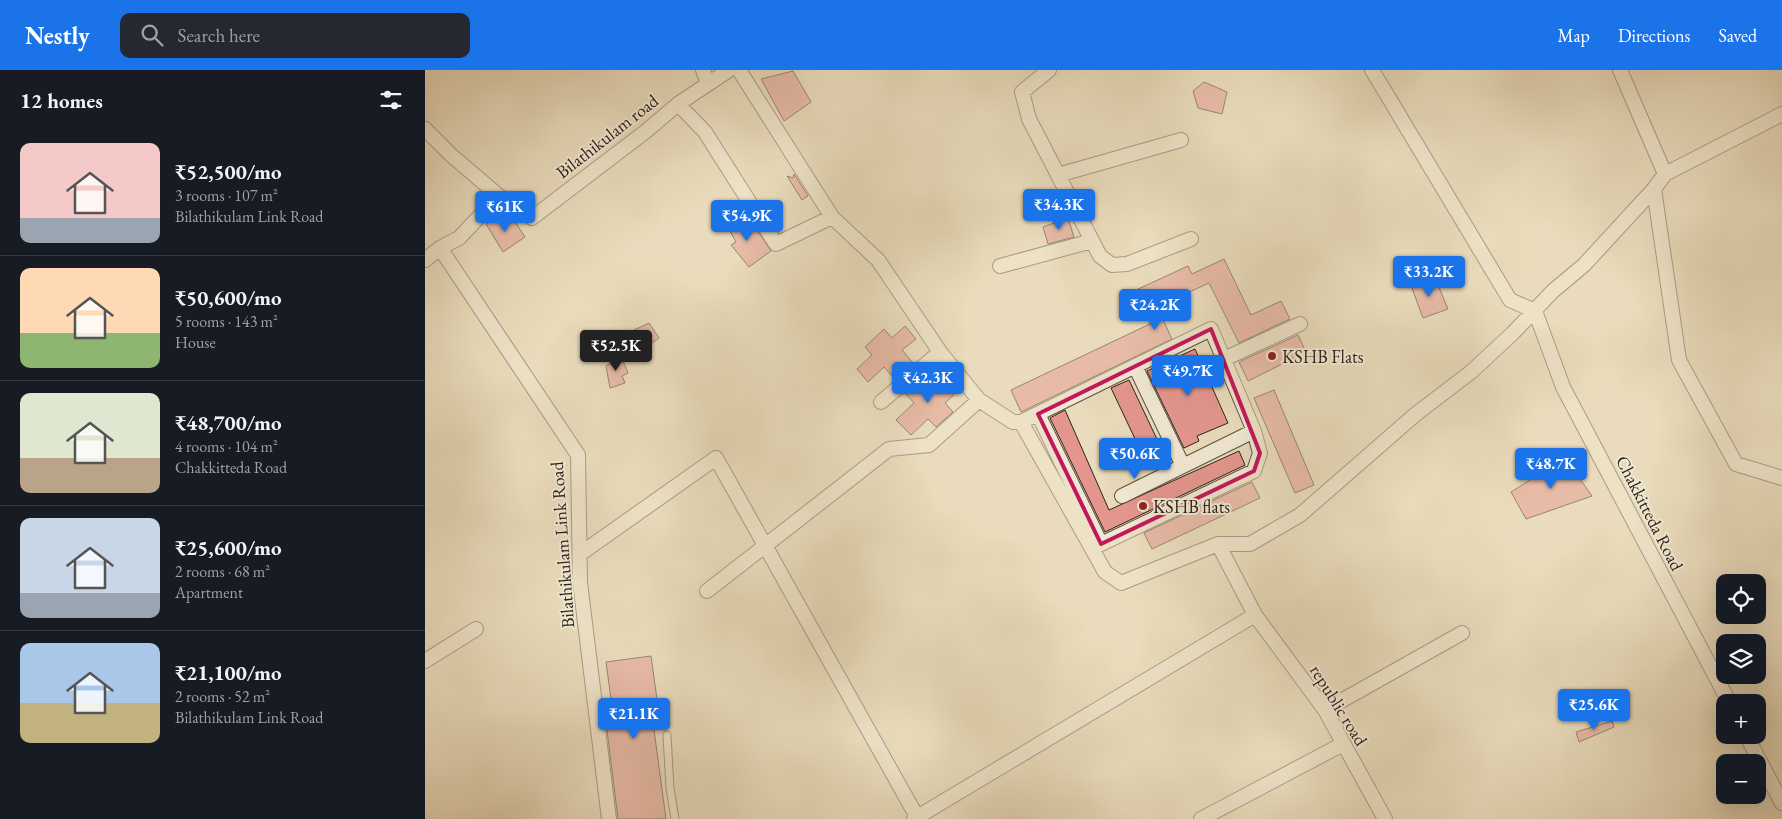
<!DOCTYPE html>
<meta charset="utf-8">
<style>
body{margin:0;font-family:"EB Garamond",serif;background:#242831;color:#f1f3f6;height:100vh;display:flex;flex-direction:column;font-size:19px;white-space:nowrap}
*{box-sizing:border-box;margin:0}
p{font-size:16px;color:#9ea1a6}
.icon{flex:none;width:28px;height:28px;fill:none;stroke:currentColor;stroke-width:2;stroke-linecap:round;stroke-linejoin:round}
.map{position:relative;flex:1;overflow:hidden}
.drawer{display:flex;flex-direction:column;background:#171b24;width:425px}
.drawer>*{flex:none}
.tools{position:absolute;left:1291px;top:504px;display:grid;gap:10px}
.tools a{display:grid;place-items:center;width:50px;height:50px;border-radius:10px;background:#171b24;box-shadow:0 5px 20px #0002;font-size:25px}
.price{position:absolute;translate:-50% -42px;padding:0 11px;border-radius:5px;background:#1a73e8;color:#fff;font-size:16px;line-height:32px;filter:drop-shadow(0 1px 2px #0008)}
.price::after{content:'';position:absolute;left:50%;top:30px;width:15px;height:11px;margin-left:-8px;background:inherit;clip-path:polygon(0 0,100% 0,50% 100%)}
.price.current{background:#222;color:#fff}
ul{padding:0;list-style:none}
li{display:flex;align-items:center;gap:15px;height:125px;padding:0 20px}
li+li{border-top:1px solid #363941}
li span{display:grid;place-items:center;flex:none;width:140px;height:100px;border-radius:10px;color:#555}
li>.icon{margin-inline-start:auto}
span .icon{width:60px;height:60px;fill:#fffc;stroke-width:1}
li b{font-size:21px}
h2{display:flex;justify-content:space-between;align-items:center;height:60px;padding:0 20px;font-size:21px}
header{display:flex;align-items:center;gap:30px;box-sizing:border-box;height:70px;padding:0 25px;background:#1a73e8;color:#fff}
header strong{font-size:24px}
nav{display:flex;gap:28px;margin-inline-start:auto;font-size:18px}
.search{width:350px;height:45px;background:#242831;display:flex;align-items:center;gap:12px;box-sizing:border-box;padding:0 18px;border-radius:10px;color:#9ea1a6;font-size:19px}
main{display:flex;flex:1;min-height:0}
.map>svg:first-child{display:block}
</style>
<header>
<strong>Nestly</strong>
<div class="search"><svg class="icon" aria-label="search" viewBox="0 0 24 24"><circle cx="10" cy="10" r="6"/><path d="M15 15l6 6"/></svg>Search here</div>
<nav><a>Map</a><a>Directions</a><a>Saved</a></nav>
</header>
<main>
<section class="drawer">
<h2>12 homes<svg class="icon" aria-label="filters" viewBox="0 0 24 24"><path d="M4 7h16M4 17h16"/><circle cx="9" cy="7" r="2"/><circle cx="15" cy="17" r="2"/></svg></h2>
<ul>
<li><span style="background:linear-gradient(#f6c9c9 75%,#9aa5b1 0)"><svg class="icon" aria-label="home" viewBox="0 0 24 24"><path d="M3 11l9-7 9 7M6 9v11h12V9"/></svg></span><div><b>₹52,500/mo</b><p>3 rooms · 107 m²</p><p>Bilathikulam Link Road</p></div></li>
<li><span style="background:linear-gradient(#ffd9b3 65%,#8fb573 0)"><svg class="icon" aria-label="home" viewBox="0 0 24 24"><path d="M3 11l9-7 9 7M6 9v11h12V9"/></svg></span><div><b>₹50,600/mo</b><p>5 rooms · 143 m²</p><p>House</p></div></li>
<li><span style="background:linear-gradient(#dfe7d0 65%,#b9a48a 0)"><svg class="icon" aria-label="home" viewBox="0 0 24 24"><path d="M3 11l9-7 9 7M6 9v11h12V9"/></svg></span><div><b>₹48,700/mo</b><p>4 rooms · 104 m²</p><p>Chakkitteda Road</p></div></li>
<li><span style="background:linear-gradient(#c9d6e8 75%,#9aa5b1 0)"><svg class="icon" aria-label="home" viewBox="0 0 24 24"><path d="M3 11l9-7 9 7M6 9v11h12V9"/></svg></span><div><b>₹25,600/mo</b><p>2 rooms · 68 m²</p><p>Apartment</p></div></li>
<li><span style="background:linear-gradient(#a9c7e8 60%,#c2b280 0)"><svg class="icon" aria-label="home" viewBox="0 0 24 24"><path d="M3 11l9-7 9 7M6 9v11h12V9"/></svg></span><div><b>₹21,100/mo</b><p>2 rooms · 52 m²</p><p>Bilathikulam Link Road</p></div></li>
</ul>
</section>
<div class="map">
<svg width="1357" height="749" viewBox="0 0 1357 749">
<rect width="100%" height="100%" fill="#e9dbbb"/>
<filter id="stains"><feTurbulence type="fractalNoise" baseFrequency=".004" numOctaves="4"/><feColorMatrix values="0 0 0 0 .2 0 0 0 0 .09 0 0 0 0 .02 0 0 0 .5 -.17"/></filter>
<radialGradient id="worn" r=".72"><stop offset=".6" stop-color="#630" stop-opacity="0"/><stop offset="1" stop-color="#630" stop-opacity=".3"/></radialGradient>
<path fill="#e4968e" stroke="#2d231b" d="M368,1l18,31 -27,19 -23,-42z
M779,12l23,10 -5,22 -24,-6 -5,-17z
M369,104l14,22 -6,4 -15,-24 6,2z
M315,145l10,18 6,-5 15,23 -22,16 -18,-22 5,-3 -11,-20z
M73,146l4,7 10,-6 13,20 -22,15 -17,-28z
M643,148l6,19 -26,7 -5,-17z
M799,189l27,56 30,-14 9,18 -51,24 -30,-60 -52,24 15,32 -151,73 -10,-22 141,-67 -16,-33 52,-24 4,8z
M1011,210l12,29 -25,9 -13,-35z
M224,253l10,15 -15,11 -10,-19z
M480,256l11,13 -14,11 11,13 -18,16 -11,-12 -16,15 -11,-13 15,-14 -7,-8 19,-18 8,9z
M873,265l8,17 -58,29 -9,-19z
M770,279l33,74 -31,13 2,5 -15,7 -37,-77z
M196,286l7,17 -6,3 3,7 -15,5 -4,-22z
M519,304l15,16 -14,13 8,9 -17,15 -8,-8 -17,16 -15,-15 18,-17 -9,-10 18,-15 8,9z
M704,310l35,74 -18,8 -35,-74z
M849,320l40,95 -19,8 -41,-95z
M640,340l44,100 130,-59 6,14 -140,67 -55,-114z
M1140,388l27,38 -66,23 -15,-27z
M827,412l8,16 -108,51 -8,-16z
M226,586l6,43 -7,1 16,119h-48l-12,-97 8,-1 -8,-59z
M1187,651l2,6 -35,15 -3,-10z"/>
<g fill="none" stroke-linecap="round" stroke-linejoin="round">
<g stroke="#5c5143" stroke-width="9">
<path id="service" d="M242,665l3,53 5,31"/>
</g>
<g stroke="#5c5143" stroke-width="16">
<path id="minor" d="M314,0l93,147
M624,0l-27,22 7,27 71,137 12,9 15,-1 64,-25
M947,0l138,230 25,11 28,76 166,315
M283,14l21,-14
M253,34l27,28 71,112 56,-27 46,43 62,92 -59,50
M0,59l26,26 48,41
M1240,104l117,-60
M633,105l123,-35
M1229,119l25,171 57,104 46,14
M15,178l138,207 2,127 29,237
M0,190l15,-12 19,-10 40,-42 33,22 113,-86 33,-28 30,-20 -5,-14
M575,196l92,-25
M515,282l39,48 34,22h8l84,150 16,11 97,-39h32l50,-29 116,-101 55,-42 42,-39 40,-42 31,-26 70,-76 11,-15 -45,-104
M799,289l76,-35
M710,296l48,100
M613,344l63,130 153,-73 6,-18 -6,-22
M596,352l190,-93 43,102 -132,65
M155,484l136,-96 201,359
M282,521l182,-142 40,-4 50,-45
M830,545l70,95 60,109
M0,591l51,-32
M900,640l137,-77
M1321,665l36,68
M489,749l341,-204 -37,-71
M776,749l142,-75"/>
</g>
<use href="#service" stroke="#f1e8d3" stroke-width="7"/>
<use href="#minor" stroke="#f1e8d3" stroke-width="14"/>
</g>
<path d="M0 0H1357V749H0ZM786,259l49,124 -6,18 -153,73 -63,-130z" fill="#e9dbbb" fill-opacity=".55" fill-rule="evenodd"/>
<path fill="none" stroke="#c2185b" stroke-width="4" stroke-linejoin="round" d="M786,259l49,124 -6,18 -153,73 -63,-130z"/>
<g fill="#8f2418" stroke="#f1e8d3" stroke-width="2">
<circle cx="847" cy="286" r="5"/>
<circle cx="718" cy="436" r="5"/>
</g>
<g text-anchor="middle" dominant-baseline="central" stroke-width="4" stroke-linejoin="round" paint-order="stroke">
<g font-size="18" fill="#2d231b" stroke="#f1e8d3">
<text transform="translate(182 66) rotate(-38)">Bilathikulam road</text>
<text transform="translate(1225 443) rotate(63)">Chakkitteda Road</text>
<text transform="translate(137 475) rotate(-94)">Bilathikulam Link Road</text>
<text transform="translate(914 635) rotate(58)">republic road</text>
</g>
<g font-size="18" fill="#2d231b" stroke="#f1e8d3" text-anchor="start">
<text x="857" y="286">KSHB Flats</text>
<text x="728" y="436">KSHB flats</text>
</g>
</g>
<rect width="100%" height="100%" filter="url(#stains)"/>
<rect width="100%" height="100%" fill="url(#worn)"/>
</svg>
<div class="tools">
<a><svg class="icon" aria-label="locate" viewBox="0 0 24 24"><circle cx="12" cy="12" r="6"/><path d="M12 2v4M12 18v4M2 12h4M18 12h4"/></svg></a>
<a><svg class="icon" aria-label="layers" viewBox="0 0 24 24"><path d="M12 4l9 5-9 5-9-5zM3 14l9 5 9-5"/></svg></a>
<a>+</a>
<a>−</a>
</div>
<b class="price" style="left:634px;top:161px">₹34.3K</b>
<b class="price" style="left:80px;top:163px">₹61K</b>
<b class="price" style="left:322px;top:172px">₹54.9K</b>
<b class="price" style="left:1004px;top:228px">₹33.2K</b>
<b class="price" style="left:730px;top:261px">₹24.2K</b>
<b class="price current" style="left:191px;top:302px">₹52.5K</b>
<b class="price" style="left:763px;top:327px">₹49.7K</b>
<b class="price" style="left:503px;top:334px">₹42.3K</b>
<b class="price" style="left:710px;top:410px">₹50.6K</b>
<b class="price" style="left:1126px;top:420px">₹48.7K</b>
<b class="price" style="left:1169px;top:661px">₹25.6K</b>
<b class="price" style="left:209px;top:670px">₹21.1K</b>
</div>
</main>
